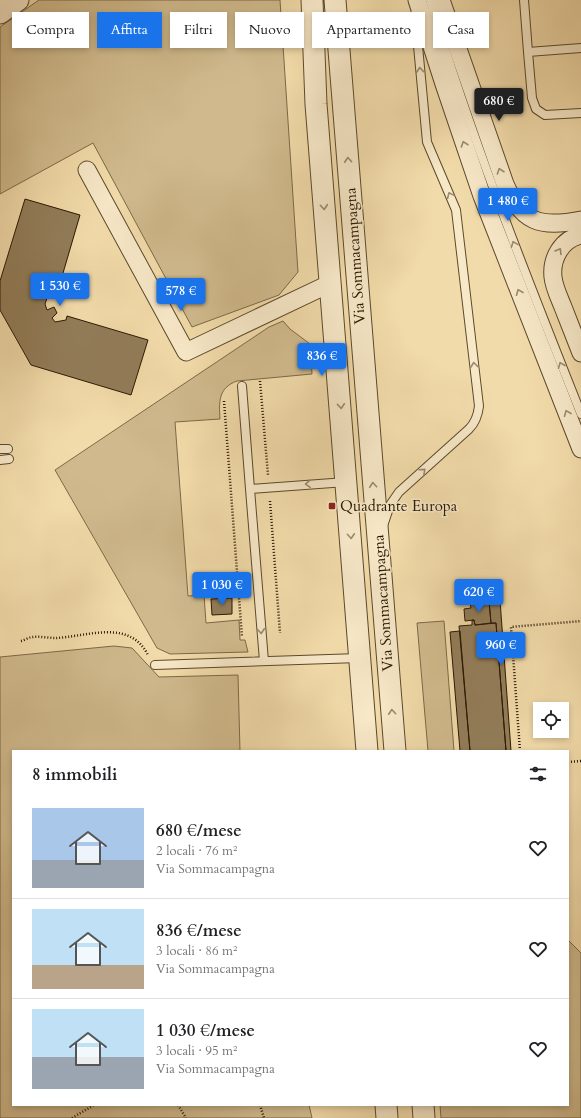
<!DOCTYPE html>
<html lang="it">
<meta charset="utf-8">
<style>
body{margin:0;font-family:Cardo,serif;background:#f2f2f2;color:#202124;height:100vh;display:flex;flex-direction:column;font-size:15px;white-space:nowrap}
*{box-sizing:border-box;margin:0}
p{font-size:13px;color:#757577}
.icon{flex:none;width:22px;height:22px;fill:none;stroke:currentColor;stroke-width:2;stroke-linecap:round;stroke-linejoin:round}
.map{position:relative;flex:1;overflow:hidden}
.sheet{position:absolute;left:12px;top:750px;width:557px;height:356px;display:flex;flex-direction:column;background:#fff;border-radius:0px;box-shadow:0 2px 6px #0003}
.sheet>*{flex:none}
.guide{position:absolute;left:12px;top:12px;width:557px;height:36px;display:flex;gap:8px}
.fabs{position:absolute;left:533px;top:702px;display:grid;gap:8px}
.fabs a{display:grid;place-items:center;width:36px;height:36px;border-radius:0px;background:#fff;box-shadow:0 2px 6px #0003;font-size:20px}
.price{position:absolute;translate:-50% -34px;padding:0 9px;border-radius:4px;background:#1a73e8;color:#fff;font-size:13px;line-height:26px;filter:drop-shadow(0 1px 2px #0008)}
.price::after{content:'';position:absolute;left:50%;top:24px;width:12px;height:9px;margin-left:-6px;background:inherit;clip-path:polygon(0 0,100% 0,50% 100%)}
.price.on{background:#222;color:#fff}
ul{padding:0;list-style:none}
li{display:flex;align-items:center;gap:12px;height:100px;padding:0 20px}
li+li{border-top:1px solid #e0e0e0}
li span{display:grid;place-items:center;flex:none;width:112px;height:80px;border-radius:0px;color:#555}
li>.icon{margin-inline-start:auto}
span .icon{width:48px;height:48px;fill:#fffc;stroke-width:1}
li b{font-size:17px}
h2{display:flex;justify-content:space-between;align-items:center;height:48px;padding:0 20px;font-size:17px}
.pill{padding:0 14px;border-radius:0px;background:#fff;box-shadow:0 2px 6px #0003;font-size:14px;line-height:36px}
.pill.on{background:#1a73e8;color:#fff}
.map>svg:first-child{display:block}
</style>
<div class="map">
<svg width="581" height="1118" viewBox="0 0 581 1118">
<rect width="100%" height="100%" fill="#f2dbaa"/>
<filter id="stains"><feTurbulence type="fractalNoise" baseFrequency=".005" numOctaves="4"/><feColorMatrix values="0 0 0 0 .2 0 0 0 0 .09 0 0 0 0 .02 0 0 0 .5 -.17"/></filter>
<radialGradient id="worn" r=".72"><stop offset=".6" stop-color="#630" stop-opacity="0"/><stop offset="1" stop-color="#630" stop-opacity=".3"/></radialGradient>
<path fill="#d0ba8d" stroke="#7c6948" d="M39,0h241l18,272 -19,23 -87,32 -99,-184 -93,51v-167z
M283,321l7,8 20,15 2,30 -75,7c-19,7 -18,21 -17,38l-45,3 13,174 16,-1 2,28 33,-3 1,20h5l3,12 -78,2 -13,-6 -102,-178 214,-143z
M444,621l10,130h-26l-11,-128z
M114,646l18,2 27,29 79,-2 2,76h-227v354h296l3,13h-312v-461z
M568,940l13,13v165h-140l-1,-13h128z"/>
<path fill="#927d59" stroke="#291802" d="M25,199l55,16 -24,82 -8,-2 -3,9 2,6 7,-3 3,6 -5,5 3,4 11,-2 1,-4 81,24 -17,55 -100,-30 -31,-55v-29z
M232,598v16l-20,1 -1,-16z
M500,600l11,151h-5l-10,-128h-5l-2,-22z
M489,601l2,22 -16,2 -1,-5 -9,1 -1,-12 7,-1 -1,-5z
M472,620h2l1,5 21,-2 10,128h-36l-11,-125 13,-1z
M460,631l10,120h-10l-10,-119z"/>
<g fill="none" stroke-linecap="round" stroke-linejoin="round">
<g stroke="#5b492c" stroke-width="10">
<path id="service" d="M430,0c42,141 97,278 151,414
M524,0l4,52
M581,48l-53,4 4,46 4,11 9,6 36,-2
M242,386l8,103
M0,449h8
M0,460l9,-1
M384,523l6,-18 9,-13 70,-63c7,-7 9,-14 10,-23l-23,-196 -29,-68 -12,-128
M264,661l-14,-172 96,-7
M155,665l204,-7"/>
</g>
<g stroke="#5b492c" stroke-width="19">
<path id="minor" d="M417,0l27,84 38,112 99,253
M441,0l64,184c17,39 35,44 76,36
M87,170l99,182 145,-69
M581,235c-19,4 -30,23 -28,42 1,10 6,20 10,30 6,15 12,31 18,46"/>
</g>
<g stroke="#5b492c" stroke-width="23">
<path id="tertiary" d="M312,0l4,104 51,647
M335,0l60,751
M0,13l18,-13
M386,1105l1,13
M423,1105l1,13"/>
</g>
<path stroke="#291802" stroke-width="2.5" stroke-dasharray="1 2" stroke-linecap="butt" d="M260,381l8,94
M224,401l18,236
M270,501l10,132
M21,641c4,-1 8,-4 12,-4 7,-1 15,1 22,1 32,-1 74,-20 93,17
M520,751l-9,-124 70,-6
M568,762l13,-1
M178,1105l8,13
M260,1105l4,13
M72,1118l22,-13"/>
<use href="#service" stroke="#f7e8c8" stroke-width="8"/>
<use href="#minor" stroke="#f7e8c8" stroke-width="17"/>
<use href="#tertiary" stroke="#f7e8c8" stroke-width="21"/>
</g>
<defs><path id="oneway-chevron" d="M-2-3.5L2.5 0L-2 3.5" fill="none" stroke-width="1.6" stroke-linecap="round" stroke-linejoin="round"/></defs>
<g stroke="#9a8a6f">
<use href="#oneway-chevron" transform="translate(420 70) rotate(-95)"/>
<use href="#oneway-chevron" transform="translate(464 144) rotate(-109)"/>
<use href="#oneway-chevron" transform="translate(348 160) rotate(-94)"/>
<use href="#oneway-chevron" transform="translate(500 171) rotate(-109)"/>
<use href="#oneway-chevron" transform="translate(450 195) rotate(-114)"/>
<use href="#oneway-chevron" transform="translate(324 207) rotate(85)"/>
<use href="#oneway-chevron" transform="translate(514 244) rotate(-111)"/>
<use href="#oneway-chevron" transform="translate(559 251) rotate(-59)"/>
<use href="#oneway-chevron" transform="translate(519 292) rotate(-112)"/>
<use href="#oneway-chevron" transform="translate(474 365) rotate(-97)"/>
<use href="#oneway-chevron" transform="translate(561 365) rotate(-112)"/>
<use href="#oneway-chevron" transform="translate(341 406) rotate(86)"/>
<use href="#oneway-chevron" transform="translate(567 413) rotate(-112)"/>
<use href="#oneway-chevron" transform="translate(423 471) rotate(-42)"/>
<use href="#oneway-chevron" transform="translate(308 484) rotate(176)"/>
<use href="#oneway-chevron" transform="translate(373 485) rotate(-95)"/>
<use href="#oneway-chevron" transform="translate(351 536) rotate(86)"/>
<use href="#oneway-chevron" transform="translate(261 631) rotate(85)"/>
<use href="#oneway-chevron" transform="translate(392 712) rotate(-94)"/>
</g>
<rect fill="#8f2418" stroke="#f7e8c8" stroke-width="1.5" x="328" y="502" width="8" height="8" rx="2"/>
<g text-anchor="middle" dominant-baseline="central" stroke-width="3" stroke-linejoin="round" paint-order="stroke">
<g font-size="15" fill="#291802" stroke="#f7e8c8">
<text transform="translate(355 256) rotate(-94)">Via Sommacampagna</text>
<text transform="translate(383 603) rotate(-94)">Via Sommacampagna</text>
</g>
<g font-size="15" fill="#291802" stroke="#f7e8c8" text-anchor="start">
<text x="340" y="506">Quadrante Europa</text>
</g>
</g>
<rect width="100%" height="100%" filter="url(#stains)"/>
<rect width="100%" height="100%" fill="url(#worn)"/>
</svg>
<div class="fabs">
<a><svg class="icon" aria-label="locate" viewBox="0 0 24 24"><circle cx="12" cy="12" r="6"/><path d="M12 2v4M12 18v4M2 12h4M18 12h4"/></svg></a>
</div>
<b class="price on" style="left:499px;top:122px">680 €</b>
<b class="price" style="left:508px;top:222px">1 480 €</b>
<b class="price" style="left:60px;top:307px">1 530 €</b>
<b class="price" style="left:181px;top:312px">578 €</b>
<b class="price" style="left:322px;top:377px">836 €</b>
<b class="price" style="left:222px;top:606px">1 030 €</b>
<b class="price" style="left:479px;top:613px">620 €</b>
<b class="price" style="left:501px;top:666px">960 €</b>
<div class="guide">
<a class="pill">Compra</a>
<a class="pill on">Affitta</a>
<a class="pill">Filtri</a>
<a class="pill">Nuovo</a>
<a class="pill">Appartamento</a>
<a class="pill">Casa</a>
</div>
<section class="sheet">
<h2>8 immobili<svg class="icon" aria-label="filters" viewBox="0 0 24 24"><path d="M4 7h16M4 17h16"/><circle cx="9" cy="7" r="2"/><circle cx="15" cy="17" r="2"/></svg></h2>
<ul>
<li><span style="background:linear-gradient(#a9c7e8 65%,#9aa5b1 0)"><svg class="icon" aria-label="home" viewBox="0 0 24 24"><path d="M3 11l9-7 9 7M6 9v11h12V9"/></svg></span><div><b>680 €/mese</b><p>2 locali · 76 m²</p><p>Via Sommacampagna</p></div><svg class="icon" aria-label="heart" viewBox="0 0 24 24"><path d="M12 20l-8-8c-3-5 5-10 8-4 3-6 11-1 8 4z"/></svg></li>
<li><span style="background:linear-gradient(#bfe0f5 70%,#b9a48a 0)"><svg class="icon" aria-label="home" viewBox="0 0 24 24"><path d="M3 11l9-7 9 7M6 9v11h12V9"/></svg></span><div><b>836 €/mese</b><p>3 locali · 86 m²</p><p>Via Sommacampagna</p></div><svg class="icon" aria-label="heart" viewBox="0 0 24 24"><path d="M12 20l-8-8c-3-5 5-10 8-4 3-6 11-1 8 4z"/></svg></li>
<li><span style="background:linear-gradient(#bfe0f5 60%,#9aa5b1 0)"><svg class="icon" aria-label="home" viewBox="0 0 24 24"><path d="M3 11l9-7 9 7M6 9v11h12V9"/></svg></span><div><b>1 030 €/mese</b><p>3 locali · 95 m²</p><p>Via Sommacampagna</p></div><svg class="icon" aria-label="heart" viewBox="0 0 24 24"><path d="M12 20l-8-8c-3-5 5-10 8-4 3-6 11-1 8 4z"/></svg></li>
</ul>
</section>
</div>
